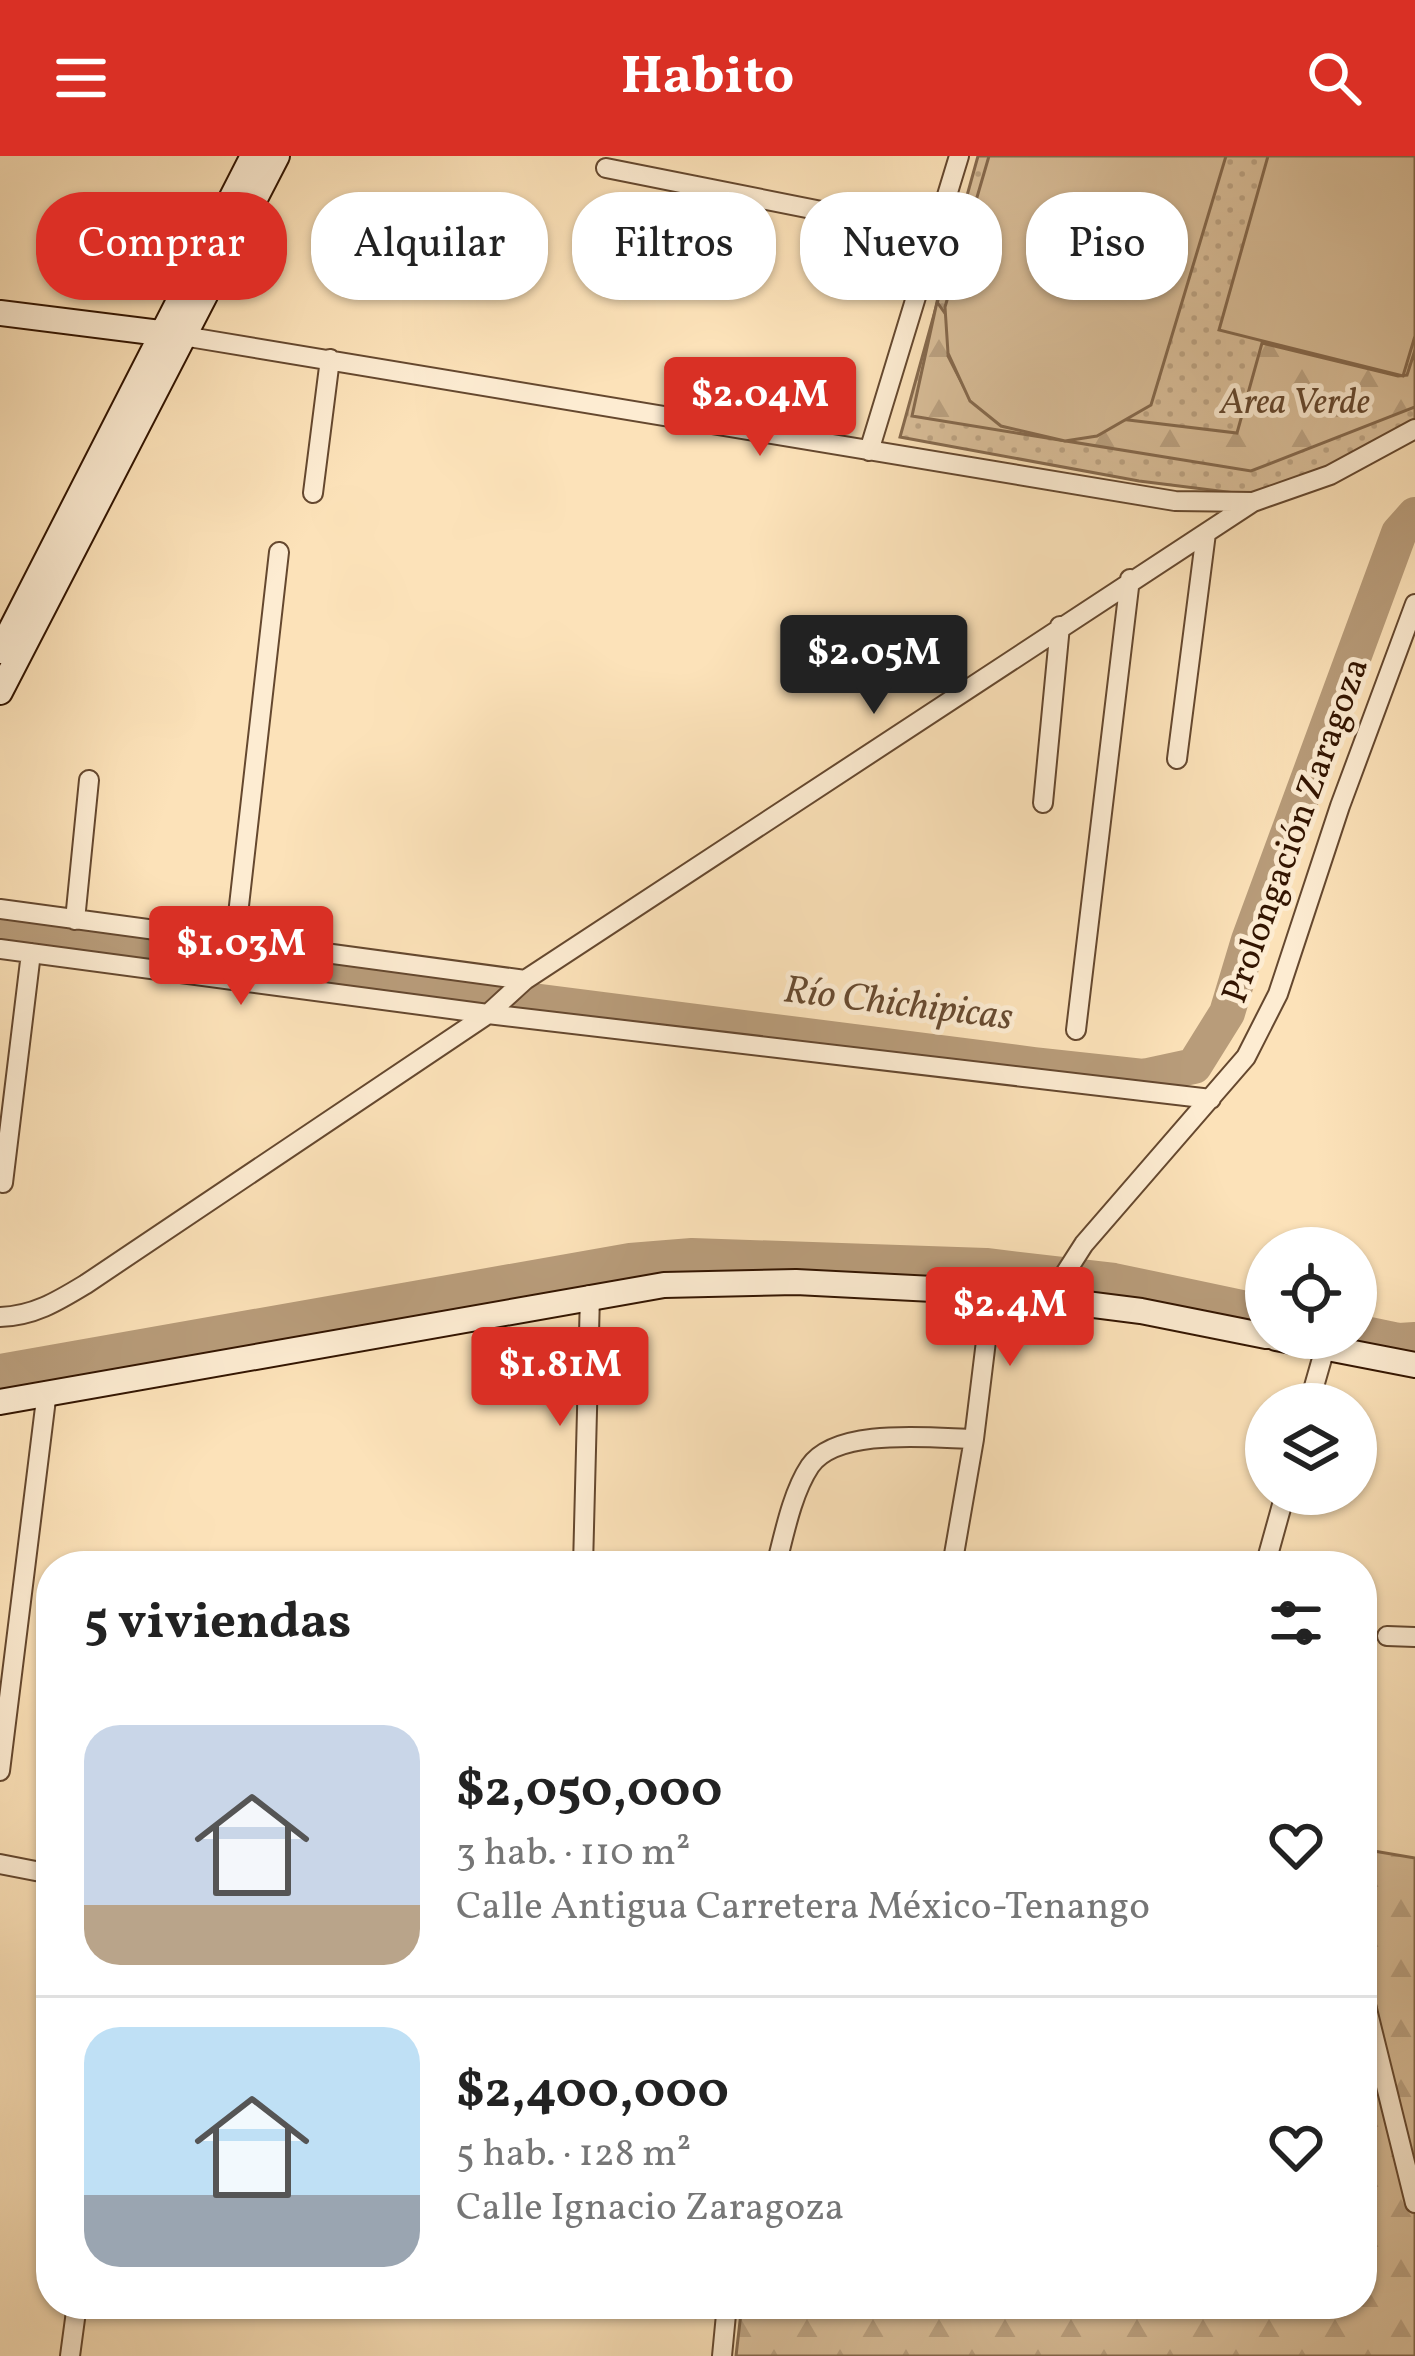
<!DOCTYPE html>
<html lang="es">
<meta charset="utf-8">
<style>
body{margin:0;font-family:Vollkorn,serif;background:#f2f2f2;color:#222;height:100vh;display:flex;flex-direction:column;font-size:45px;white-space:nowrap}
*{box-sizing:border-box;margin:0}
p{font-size:39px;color:#767676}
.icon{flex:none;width:66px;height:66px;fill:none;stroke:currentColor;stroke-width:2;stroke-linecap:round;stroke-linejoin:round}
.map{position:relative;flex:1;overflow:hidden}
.panel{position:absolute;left:36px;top:1395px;width:1341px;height:768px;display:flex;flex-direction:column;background:#fff;border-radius:48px;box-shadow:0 3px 9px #0004}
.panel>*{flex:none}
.top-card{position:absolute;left:36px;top:36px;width:1344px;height:108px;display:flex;gap:24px}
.fabs{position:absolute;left:1245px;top:1071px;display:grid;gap:24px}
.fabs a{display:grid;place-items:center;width:132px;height:132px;border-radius:50%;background:#fff;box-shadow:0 3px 9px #0004;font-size:60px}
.price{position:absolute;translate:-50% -102px;padding:0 27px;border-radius:12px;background:#d93025;color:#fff;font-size:39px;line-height:78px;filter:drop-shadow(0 3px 6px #0008)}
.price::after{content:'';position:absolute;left:50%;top:72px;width:36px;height:27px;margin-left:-18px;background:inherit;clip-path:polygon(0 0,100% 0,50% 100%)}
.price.current{background:#222;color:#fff}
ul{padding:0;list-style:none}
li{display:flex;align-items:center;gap:36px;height:300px;padding:0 48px}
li+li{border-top:3px solid #e0e0e0}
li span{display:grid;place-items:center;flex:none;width:336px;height:240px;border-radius:36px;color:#555}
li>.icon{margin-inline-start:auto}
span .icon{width:144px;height:144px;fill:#fffc;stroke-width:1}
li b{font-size:51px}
h2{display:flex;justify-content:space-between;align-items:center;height:144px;padding:0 48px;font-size:51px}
.pill{padding:0 42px;border-radius:48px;background:#fff;box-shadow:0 3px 9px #0004;font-size:42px;line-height:108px}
.pill.current{background:#d93025;color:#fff}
header{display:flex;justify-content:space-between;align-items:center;height:156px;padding:0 48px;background:#d93025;color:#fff;font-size:54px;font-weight:700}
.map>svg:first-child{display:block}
</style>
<header><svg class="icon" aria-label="menu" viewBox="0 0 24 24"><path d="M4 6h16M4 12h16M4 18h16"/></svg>Habito<svg class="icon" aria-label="search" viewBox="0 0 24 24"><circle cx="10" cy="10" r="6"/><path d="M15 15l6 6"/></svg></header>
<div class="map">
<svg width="1415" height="2200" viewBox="0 0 1415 2200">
<defs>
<pattern id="green-dots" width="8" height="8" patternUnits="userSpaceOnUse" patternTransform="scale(3)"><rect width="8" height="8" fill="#dabf9a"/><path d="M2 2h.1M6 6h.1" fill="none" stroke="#bca383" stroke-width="1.8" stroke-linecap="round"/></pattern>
<pattern id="forest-firs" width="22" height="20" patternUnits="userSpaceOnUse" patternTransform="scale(3)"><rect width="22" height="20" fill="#dabf9a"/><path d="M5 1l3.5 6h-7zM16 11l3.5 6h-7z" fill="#bca383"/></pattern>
</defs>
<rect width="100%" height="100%" fill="#fce2b9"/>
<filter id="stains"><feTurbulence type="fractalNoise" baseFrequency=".00167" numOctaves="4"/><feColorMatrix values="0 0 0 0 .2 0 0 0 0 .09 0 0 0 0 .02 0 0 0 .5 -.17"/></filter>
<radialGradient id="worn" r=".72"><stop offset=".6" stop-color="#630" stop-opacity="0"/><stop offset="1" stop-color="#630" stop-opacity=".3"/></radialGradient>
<path fill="url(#green-dots)" stroke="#866a4e" stroke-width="3" d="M978,0h437v268l-86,45 -78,26 -112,-14 -239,-44z"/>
<path fill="url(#forest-firs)" stroke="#866a4e" stroke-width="3" d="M937,146l14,20 -3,34 23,45 266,32 25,-90 136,33 9,-1 8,-25v57l-164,64 -339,-55z
M1362,1693l53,9v498h-679l6,-52h620z"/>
<path fill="#dabf9a" stroke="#866a4e" stroke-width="3" d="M989,0h237l-75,249 -54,31 -32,5 -64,-15 -31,-25 -22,-48 -3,-46z
M1268,0h147v180l-12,40 -184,-46z"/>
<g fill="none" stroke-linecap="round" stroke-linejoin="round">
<path stroke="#b89c7a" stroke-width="36" d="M0,777l1034,132 109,12 51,-11 33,-53 22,-73 150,-407 16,-18
M1356,1176l43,9 16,-1
M0,1216l630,-111 62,-5 294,10 128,15 152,32"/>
<g stroke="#65482f" stroke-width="22">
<path id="street" d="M606,12l331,66
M183,180l992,165 78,1 77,-27 85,-46
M869,295l90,-295
M313,337l17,-134
M1177,603l29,-226
M1043,647l17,-177
M0,753l525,71
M75,764l14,-140
M235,785l44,-389
M0,793l488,65 723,85
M1076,874l54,-451
M3,1027l28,-230
M1050,1141l34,-53 162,-187 32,-63 62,-188 75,-202
M0,1161c34,-1 58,-16 86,-33l402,-270 37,-34 728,-478
M1309,1248l16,-56
M583,1410l7,-271
M776,1410c8,-31 16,-73 34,-100 27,-39 121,-28 164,-27
M952,1410l22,-127 18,-147
M1265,1410l20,-72
M1387,1480l28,1
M0,1615l47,-380
M0,1708l51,10
M1362,1833l53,214
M70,2200l7,-52
M722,2200l5,-52"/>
</g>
<g stroke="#331501" stroke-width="28">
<path id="secondary" d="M0,157l176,22
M0,495l253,-495
M0,536l277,-536
M1276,1182l139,27
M0,1246l664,-117 132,-3 196,10 149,19 125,25"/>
</g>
<use href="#street" stroke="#fdecd2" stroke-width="18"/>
<use href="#secondary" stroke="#fdecd2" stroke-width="24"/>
</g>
<g text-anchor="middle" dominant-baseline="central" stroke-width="10" stroke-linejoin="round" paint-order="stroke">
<g font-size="36" font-style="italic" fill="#65482f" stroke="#fdecd2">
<text x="1295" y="248">Area Verde</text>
</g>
<g font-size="36" fill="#331501" stroke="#fdecd2">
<text transform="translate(1297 675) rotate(-70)">Prolongación Zaragoza</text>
</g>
<g font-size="39" font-style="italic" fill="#684b31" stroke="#fdecd2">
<text transform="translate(898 849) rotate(7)">Río Chichipicas</text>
</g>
</g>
<rect width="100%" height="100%" filter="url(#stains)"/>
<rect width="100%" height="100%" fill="url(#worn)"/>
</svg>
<div class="fabs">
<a><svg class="icon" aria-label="locate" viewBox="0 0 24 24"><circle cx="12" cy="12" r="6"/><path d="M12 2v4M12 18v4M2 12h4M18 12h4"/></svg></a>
<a><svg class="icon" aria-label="layers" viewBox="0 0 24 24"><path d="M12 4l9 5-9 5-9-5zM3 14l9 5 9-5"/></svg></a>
</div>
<b class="price" style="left:760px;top:303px">$2.04M</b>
<b class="price current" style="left:874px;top:561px">$2.05M</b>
<b class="price" style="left:241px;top:852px">$1.03M</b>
<b class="price" style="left:1010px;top:1213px">$2.4M</b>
<b class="price" style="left:560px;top:1273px">$1.81M</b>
<div class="top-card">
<a class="pill current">Comprar</a>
<a class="pill">Alquilar</a>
<a class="pill">Filtros</a>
<a class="pill">Nuevo</a>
<a class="pill">Piso</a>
</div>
<section class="panel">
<h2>5 viviendas<svg class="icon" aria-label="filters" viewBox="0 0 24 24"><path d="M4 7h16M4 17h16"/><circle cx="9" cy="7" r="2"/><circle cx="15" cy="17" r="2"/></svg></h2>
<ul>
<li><span style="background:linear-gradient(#c9d6e8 75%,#b9a48a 0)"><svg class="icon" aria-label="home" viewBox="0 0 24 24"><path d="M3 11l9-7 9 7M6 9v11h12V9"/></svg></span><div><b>$2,050,000</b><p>3 hab. · 110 m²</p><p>Calle Antigua Carretera México-Tenango</p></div><svg class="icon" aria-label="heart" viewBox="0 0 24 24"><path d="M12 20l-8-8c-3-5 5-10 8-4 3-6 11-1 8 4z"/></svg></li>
<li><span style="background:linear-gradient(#bfe0f5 70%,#9aa5b1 0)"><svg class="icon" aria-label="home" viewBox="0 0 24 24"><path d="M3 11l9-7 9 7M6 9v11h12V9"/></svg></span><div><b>$2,400,000</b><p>5 hab. · 128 m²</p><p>Calle Ignacio Zaragoza</p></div><svg class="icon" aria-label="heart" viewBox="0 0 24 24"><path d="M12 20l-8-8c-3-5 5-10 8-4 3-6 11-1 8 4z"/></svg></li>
</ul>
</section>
</div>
